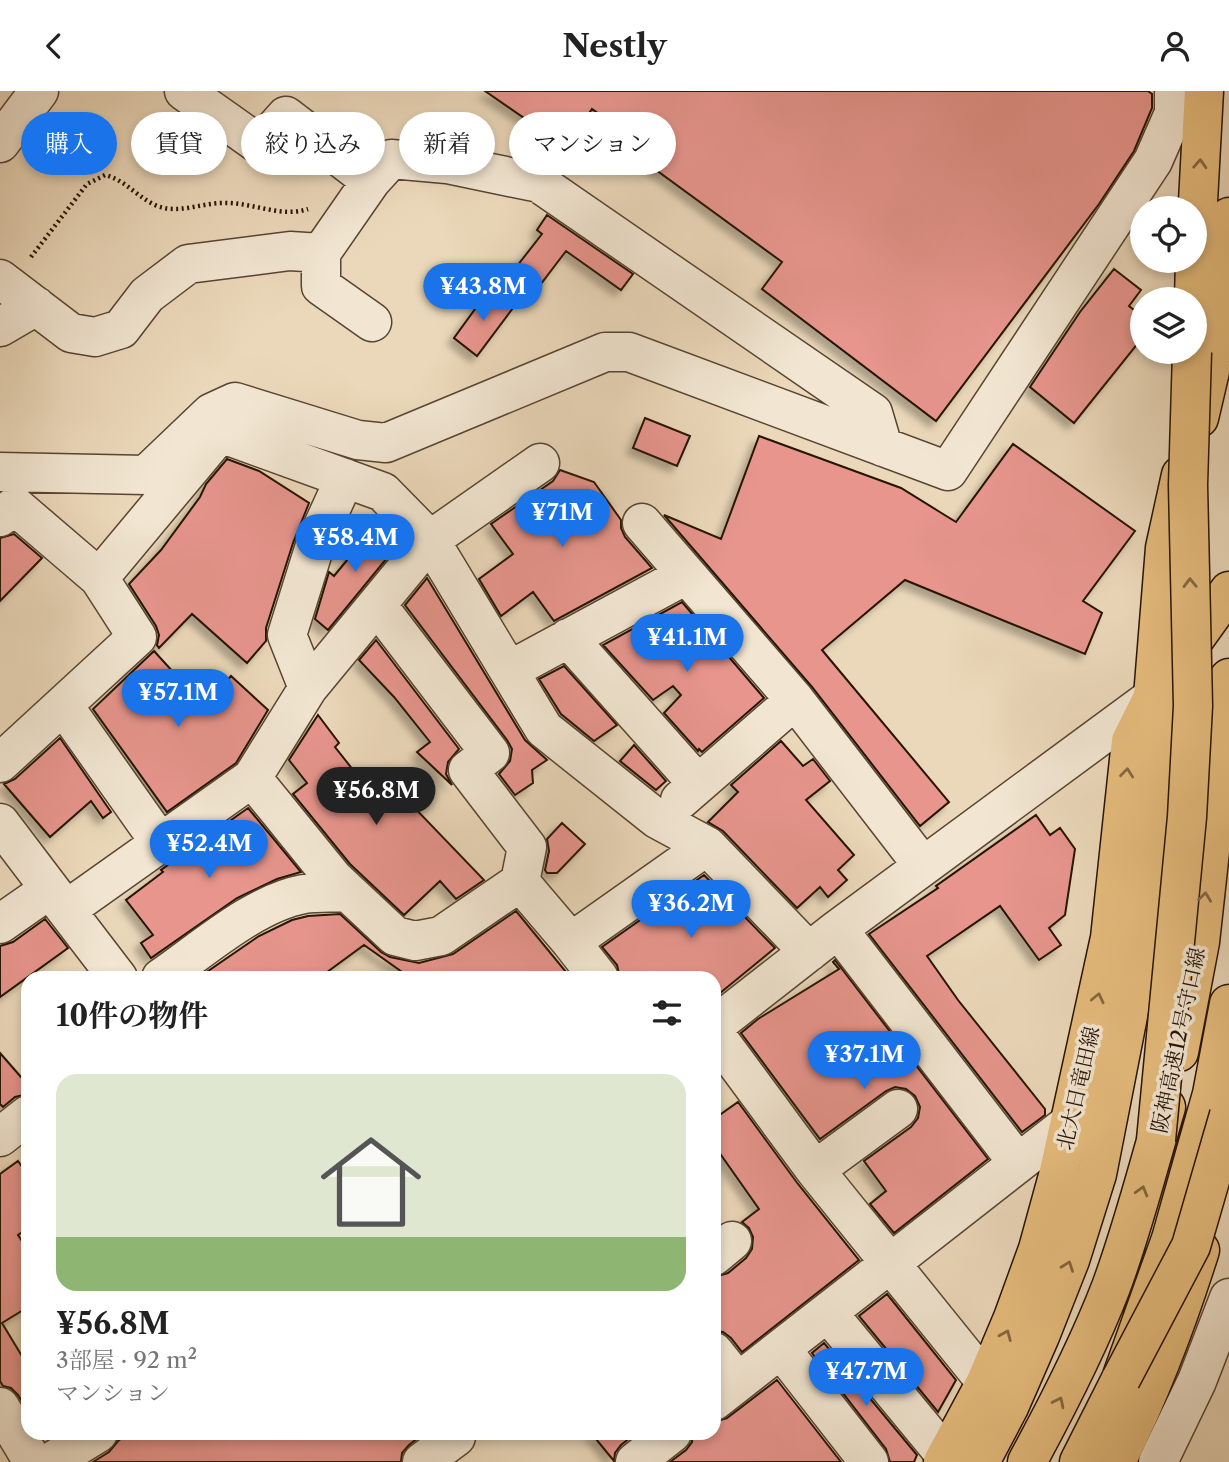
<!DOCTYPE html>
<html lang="ja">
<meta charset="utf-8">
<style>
body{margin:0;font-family:"Libre Caslon Text","Noto Serif JP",serif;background:#f2f2f2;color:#222;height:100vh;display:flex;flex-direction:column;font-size:26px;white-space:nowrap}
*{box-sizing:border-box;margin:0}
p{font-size:23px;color:#767676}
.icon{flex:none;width:38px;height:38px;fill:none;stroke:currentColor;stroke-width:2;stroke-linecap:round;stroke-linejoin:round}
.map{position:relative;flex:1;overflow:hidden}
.side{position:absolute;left:21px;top:880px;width:700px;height:469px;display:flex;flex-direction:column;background:#fff;border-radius:21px;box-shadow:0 4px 10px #0003}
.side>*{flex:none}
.top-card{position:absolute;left:21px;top:21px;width:700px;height:63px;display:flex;gap:14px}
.buttons{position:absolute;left:1130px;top:105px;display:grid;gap:14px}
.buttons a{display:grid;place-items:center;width:77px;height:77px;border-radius:50%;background:#fff;box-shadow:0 4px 10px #0003;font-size:35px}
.price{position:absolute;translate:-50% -60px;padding:0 16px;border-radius:24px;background:#1a73e8;color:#fff;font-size:23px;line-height:46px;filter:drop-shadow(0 2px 4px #0008)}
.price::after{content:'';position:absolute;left:50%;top:42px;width:21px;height:16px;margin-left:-10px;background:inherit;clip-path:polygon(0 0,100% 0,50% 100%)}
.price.selected{background:#222;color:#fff}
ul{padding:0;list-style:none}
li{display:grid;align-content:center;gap:14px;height:371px;padding:0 35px}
li span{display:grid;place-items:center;height:217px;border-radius:21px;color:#555}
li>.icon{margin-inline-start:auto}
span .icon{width:126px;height:126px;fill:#fffc;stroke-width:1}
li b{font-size:30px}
h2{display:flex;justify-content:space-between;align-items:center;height:84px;padding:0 35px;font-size:30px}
.chip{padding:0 24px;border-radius:32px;background:#fff;box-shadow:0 4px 10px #0003;font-size:24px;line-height:63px}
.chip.selected{background:#1a73e8;color:#fff}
header{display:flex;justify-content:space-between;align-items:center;height:91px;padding:0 35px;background:#fff;font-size:32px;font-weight:700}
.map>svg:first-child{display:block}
</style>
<header><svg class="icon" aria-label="back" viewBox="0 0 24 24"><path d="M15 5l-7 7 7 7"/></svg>Nestly<svg class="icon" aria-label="person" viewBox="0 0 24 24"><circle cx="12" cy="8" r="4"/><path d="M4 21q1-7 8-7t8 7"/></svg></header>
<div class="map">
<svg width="1229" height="1371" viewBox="0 0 1229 1371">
<defs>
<filter id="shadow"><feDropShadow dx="-6" dy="6" stdDeviation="3.5" flood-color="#0004"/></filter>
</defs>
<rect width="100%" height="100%" fill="#ebd8ba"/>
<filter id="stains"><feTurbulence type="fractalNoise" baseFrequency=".00286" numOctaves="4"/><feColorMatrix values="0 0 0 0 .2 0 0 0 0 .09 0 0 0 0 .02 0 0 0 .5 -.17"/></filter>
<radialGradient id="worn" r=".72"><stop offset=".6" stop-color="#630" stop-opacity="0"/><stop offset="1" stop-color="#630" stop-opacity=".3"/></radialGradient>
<path fill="#e7958d" stroke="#261305" stroke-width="2" filter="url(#shadow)" d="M485,0h663l4,3v14l-18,43 -35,53 -163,217 -174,-132 20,-27 -156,-114 7,-9 -41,-30 -26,38z
M547,124l86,59 -12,16 -55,-39 -32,42 -24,-18 32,-41 -5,-4z
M1114,178l27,21 -12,16 14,11v20l-69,86 -44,-36 50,-75z
M489,199l24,18 -36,48 -23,-18z
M645,327l45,18 -13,30 -44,-18z
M759,345l142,52 55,34 57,-78 122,87 -52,70 19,12 -17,41 -180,-74 -83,70 127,152 -29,24 -108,-139 -148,-172 57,24z
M227,368l32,12 50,32 -16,40 -27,85v13l-19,22 -55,-49 -33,34 -2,-3 2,-10 -3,-9 -27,-42 32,-34 39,-53 6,-13z
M560,379l34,12 27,38v8l4,9 27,31 -98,53 -21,-29 -32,24 -22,-37 34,-25 -22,-30 62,-43z
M380,429l21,21 -73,89 -13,-11 14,-47 5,4z
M14,443l28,24 -42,43v-63z
M427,487l98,162 22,20 -15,10 1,13 -18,12 -16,-21 11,-13 2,-12 -5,-9 -102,-135z
M682,511l82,96 -62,54 -3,-3 -1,2 -34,-38 17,-18 -8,-9 -20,14 -50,-55z
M376,549l83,109 -11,13 -2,12 6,11 -35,-33 13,-10 -36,-45 -35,-37z
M154,560l50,55 27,-30 37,34 -32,53 -69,49 -74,-103z
M564,575l53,59 -23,16 -33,-27 -22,-35z
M318,624l21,28 -4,4 34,43 16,-13 99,103 -28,19 -16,-18 -36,34 -54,-51 -57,-70 14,-11 -18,-23z
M60,647l51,74 -8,6 -12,-17 -41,36 -46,-53 11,-5z
M781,650l22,25 10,-7 17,22 -24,19 48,55 -16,15 9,10 -19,17 -8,-10 -23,21 -74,-77 -15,-9 30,-30 -7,-7z
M634,654l32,36 -10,9 -36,-29z
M248,717l53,64 -24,7 -40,19 -86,60 -10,-15 12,-8 -27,-35 37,-28 -2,-2z
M1036,724l14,20 10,-7 15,21 -10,66 -16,13 12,17 -22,15 -39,-54 -73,50 31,44 87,109v6l-23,17 -153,-198 69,-46 -2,-2z
M562,732l23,21 -28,29h-10l-2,-3 4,-19 -2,-12z
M704,784l71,73 -61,50v-20h-94l-3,-13 -15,-18z
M516,820l55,67h-179l10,-6 -38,-27 -45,33h-121l61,-42 33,-16 16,-4 32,-2 41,38 9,5 29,6 34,-9z
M45,828l23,29 -68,49v-51l13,-4z
M835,869l153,199 -94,74 -24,-29 16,-13 -22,-30 47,-34 7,-9 2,-11 -5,-11 -9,-7 -11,-2 -9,4 -66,48 -79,-106 17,-14 81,-50 -6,-7z
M0,962l28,32v9l-13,3 -12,10 -3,-3z
M738,1011l60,82 61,76 -117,92 -11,-14 -8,-6 -9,-1v-54l14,-4 18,-15 6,-9 1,-12 -4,-9 -7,-6 17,-13 -45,-64v-26z
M18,1070l10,14v53l-10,7 10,15v57l-26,16 26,43v45l-10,-16 -7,-7 -8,-2 -3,-5v-207z
M887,1203l69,86 -18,32 -79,-96z
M824,1252l93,112 -3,7h-24l-4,-13 -74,-96z
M777,1289l64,82h-171l16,-12 6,-8 1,-9h21v-11l13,-4z
M129,1342h295l-15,12 -7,8 -1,9h-308l16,-10 9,-11z
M591,1342h45l-15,12 -6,8 -1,8z"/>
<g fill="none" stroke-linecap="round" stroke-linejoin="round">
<g stroke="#574432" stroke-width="41">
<path id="minor" d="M184,0l76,54 26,-29 85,65
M0,52l39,-52
M321,162v33l51,36
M0,188l71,54 24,4 26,-8 26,-34 41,-31 102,-13 31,2 50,-72 20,-22 56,5 92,19 334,230 10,34
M0,236l36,-21
M0,381l146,3 65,-62 24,-11 123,38 28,3 219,-91h24l319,119 205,-310 21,-48v-22
M0,426l15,-11 84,72 121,-145 163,59 47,48 114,189 113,90 50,27 102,106
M642,432l153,177 128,166
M377,514l113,148 -22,17 59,77 -7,35
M568,547l130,146
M510,579l176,-95
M308,597l122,-148 110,-77
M63,614l98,139
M0,672l137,-126 -38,-59
M252,687l56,-90 -21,-53 30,-96 28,-61
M680,709l115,-100
M0,732l66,87 186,-132 82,101 61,57 20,5 26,-5 79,-54 51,60 28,36
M66,819l52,68
M0,833l50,-35
M838,838l180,234
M571,851l136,-96
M161,887c41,-28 93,-75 143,-84 14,-2 29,-1 43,-2
M714,935l124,-97 315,-232
M714,942l101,137 171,212
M0,1046l28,-22
M815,1079l83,-61
M714,1165l18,-15
M828,1222l118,143
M781,1258l88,113
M714,1261l24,30
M714,1310l357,-279
M0,1316l33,55
M51,1371l47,-29
M422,1371l34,-25
M635,1371l37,-29
M1158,1371l39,-81 32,-83"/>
</g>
<g stroke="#261305" stroke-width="41">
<path id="major" d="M943,1371l43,-80 27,-64 25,-69 20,-73 52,-238 21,-197 22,-44 76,-106"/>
</g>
<g stroke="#261305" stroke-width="41">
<path id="highway" d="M1195,166l9,-166
M1194,208l1,-38
M1220,254l-1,-25 10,-103
M1199,327l11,-47 9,-51
M1179,961l21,-110 29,-264
M980,1371l29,-55 31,-71 30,-76 27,-86 47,-240 23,-208 -14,-29 12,-149 16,-73
M1027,1371c31,-57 61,-115 84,-175 22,-59 37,-120 55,-180
M1079,1371l42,-83 50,-140 41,-145 17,-90
M1116,1371c34,-68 61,-139 84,-212"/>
</g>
<path stroke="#261305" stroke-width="4.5" stroke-dasharray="2 3.5" stroke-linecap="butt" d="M31,166l56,-73 18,-9c20,5 31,21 50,30 21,10 46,-2 68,-2 29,-1 57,15 85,6"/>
<use href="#minor" stroke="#f2e6d2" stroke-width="38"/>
<use href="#major" stroke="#e6bc7d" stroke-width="38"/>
<use href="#highway" stroke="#e6bc7d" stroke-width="38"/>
<g stroke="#261305" stroke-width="41" stroke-linecap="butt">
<path id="highway-bridge" d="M1156,1049l31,-323 6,-111 -5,-221 4,-133
M1121,1288l70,-133 38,-131"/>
</g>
<use href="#highway-bridge" stroke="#e6bc7d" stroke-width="38"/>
</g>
<defs><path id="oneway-chevron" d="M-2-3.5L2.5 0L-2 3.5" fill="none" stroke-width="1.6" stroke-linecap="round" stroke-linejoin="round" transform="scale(1.75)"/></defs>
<g stroke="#866841">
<use href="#oneway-chevron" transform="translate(1200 73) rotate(-87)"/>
<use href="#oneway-chevron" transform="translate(1190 492) rotate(-91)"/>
<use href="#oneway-chevron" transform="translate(1127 682) rotate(-84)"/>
<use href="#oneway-chevron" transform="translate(1205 806) rotate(-83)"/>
<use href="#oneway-chevron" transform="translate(1098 907) rotate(-77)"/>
<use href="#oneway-chevron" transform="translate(1142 1100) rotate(-74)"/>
<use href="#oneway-chevron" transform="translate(1068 1175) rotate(-70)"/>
<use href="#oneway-chevron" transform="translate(1006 1244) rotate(-67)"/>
<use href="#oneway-chevron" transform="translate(1059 1311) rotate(-64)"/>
</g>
<g text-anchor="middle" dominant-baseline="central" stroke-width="7" stroke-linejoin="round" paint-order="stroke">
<g font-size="21" fill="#261305" stroke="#f2e6d2">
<text transform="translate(1178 949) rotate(-78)">阪神高速12号守口線</text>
<text transform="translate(1078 997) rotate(-77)">北大日竜田線</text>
</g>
</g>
<rect width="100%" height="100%" filter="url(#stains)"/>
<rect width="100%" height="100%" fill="url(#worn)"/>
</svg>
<div class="buttons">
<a><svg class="icon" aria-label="locate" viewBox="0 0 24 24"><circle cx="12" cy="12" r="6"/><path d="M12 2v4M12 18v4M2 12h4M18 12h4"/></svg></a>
<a><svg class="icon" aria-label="layers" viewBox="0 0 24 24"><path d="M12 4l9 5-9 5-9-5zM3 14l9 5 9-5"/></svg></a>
</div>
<b class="price" style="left:483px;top:232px">¥43.8M</b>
<b class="price" style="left:562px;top:458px">¥71M</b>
<b class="price" style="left:355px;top:483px">¥58.4M</b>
<b class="price" style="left:687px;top:583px">¥41.1M</b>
<b class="price" style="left:178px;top:638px">¥57.1M</b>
<b class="price selected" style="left:376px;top:736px">¥56.8M</b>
<b class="price" style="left:209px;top:789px">¥52.4M</b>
<b class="price" style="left:691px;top:849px">¥36.2M</b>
<b class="price" style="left:864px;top:1000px">¥37.1M</b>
<b class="price" style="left:866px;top:1317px">¥47.7M</b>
<div class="top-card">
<a class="chip selected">購入</a>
<a class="chip">賃貸</a>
<a class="chip">絞り込み</a>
<a class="chip">新着</a>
<a class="chip">マンション</a>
</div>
<section class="side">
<h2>10件の物件<svg class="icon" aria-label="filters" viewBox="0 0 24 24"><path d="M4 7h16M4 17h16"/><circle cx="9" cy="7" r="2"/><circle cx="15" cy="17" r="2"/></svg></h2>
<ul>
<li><span style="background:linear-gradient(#dfe7d0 75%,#8fb573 0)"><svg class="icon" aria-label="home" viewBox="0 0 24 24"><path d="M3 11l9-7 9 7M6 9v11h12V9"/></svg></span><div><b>¥56.8M</b><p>3部屋 · 92 m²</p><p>マンション</p></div></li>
</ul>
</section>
</div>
